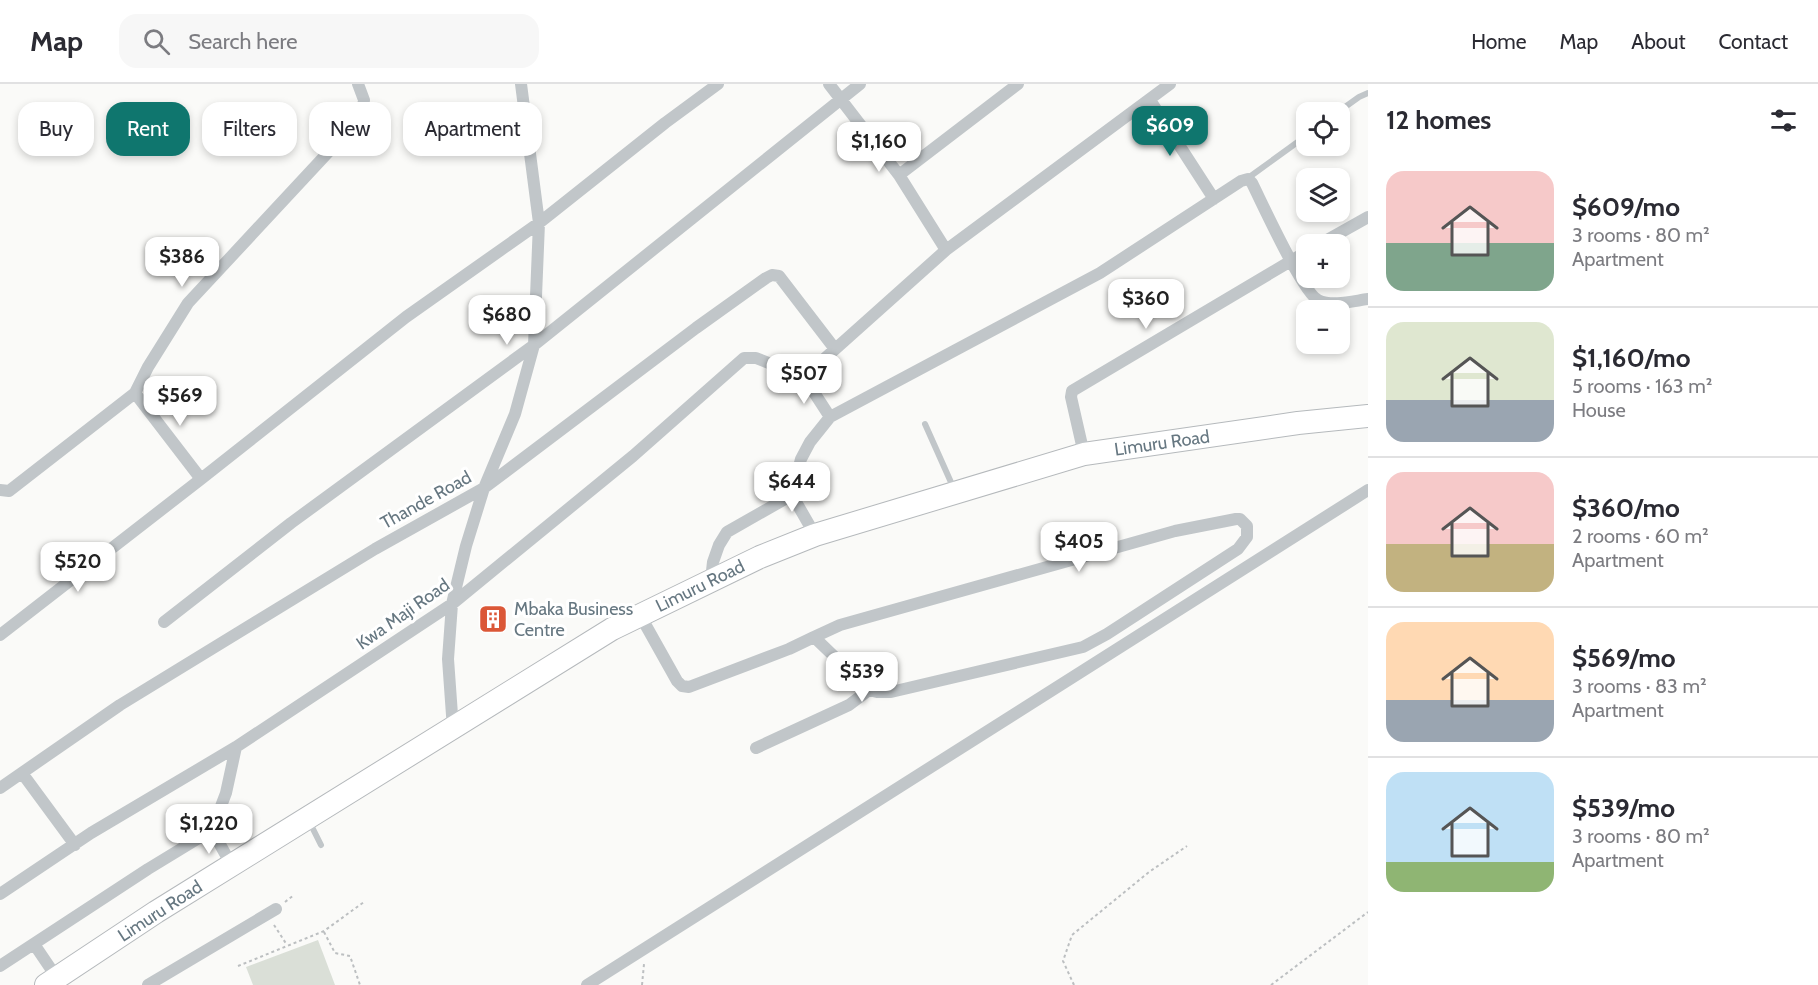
<!DOCTYPE html>
<meta charset="utf-8">
<style>
body{margin:0;font-family:Cabin,sans-serif;background:#f7f7f7;color:#2b2b33;height:100vh;display:flex;flex-direction:column;font-size:22px;white-space:nowrap}
*{box-sizing:border-box;margin:0}
p{font-size:20px;color:#7c7c81}
.icon{flex:none;width:33px;height:33px;fill:none;stroke:currentColor;stroke-width:2;stroke-linecap:round;stroke-linejoin:round}
.map{position:relative;flex:1;overflow:hidden}
.panel{display:flex;flex-direction:column;background:#fff;width:450px}
.panel>*{flex:none}
.guide{position:absolute;left:18px;top:18px;width:570px;height:54px;display:flex;gap:12px}
.buttons{position:absolute;left:1296px;top:18px;display:grid;gap:12px}
.buttons a{display:grid;place-items:center;width:54px;height:54px;border-radius:12px;background:#fff;box-shadow:0 3px 9px #0003;font-size:30px}
.price{position:absolute;translate:-50% -51px;padding:0 14px;border-radius:12px;background:#fff;color:#222;font-size:20px;line-height:39px;filter:drop-shadow(0 2px 3px #0008)}
.price::after{content:'';position:absolute;left:50%;top:36px;width:18px;height:14px;margin-left:-9px;background:inherit;clip-path:polygon(0 0,100% 0,50% 100%)}
.price.selected{background:#0f766e;color:#fff}
ul{padding:0;list-style:none}
li{display:flex;align-items:center;gap:18px;height:150px;padding:0 18px}
li+li{border-top:2px solid #e1e1e2}
li span{display:grid;place-items:center;flex:none;width:168px;height:120px;border-radius:18px;color:#555}
li>.icon{margin-inline-start:auto}
span .icon{width:72px;height:72px;fill:#fffc;stroke-width:1}
li b{font-size:26px}
h2{display:flex;justify-content:space-between;align-items:center;height:72px;padding:0 18px;font-size:26px}
.pill{padding:0 21px;border-radius:18px;background:#fff;box-shadow:0 3px 9px #0003;font-size:21px;line-height:54px}
.pill.selected{background:#0f766e;color:#fff}
header{display:flex;align-items:center;gap:36px;box-sizing:border-box;height:84px;padding:0 30px;background:#fff;border-bottom:2px solid #e1e1e2}
header strong{font-size:28px}
nav{display:flex;gap:33px;margin-inline-start:auto;font-size:21px}
.search{width:420px;height:54px;background:#f7f7f7;display:flex;align-items:center;gap:15px;box-sizing:border-box;padding:0 21px;border-radius:18px;color:#7c7c81;font-size:22px}
main{display:flex;flex:1;min-height:0}
.map>svg:first-child{display:block}
</style>
<header>
<strong>Map</strong>
<div class="search"><svg class="icon" aria-label="search" viewBox="0 0 24 24"><circle cx="10" cy="10" r="6"/><path d="M15 15l6 6"/></svg>Search here</div>
<nav><a>Home</a><a>Map</a><a>About</a><a>Contact</a></nav>
</header>
<main>
<div class="map">
<svg width="1368" height="901" viewBox="0 0 1368 901">
<rect width="100%" height="100%" fill="#fafaf8"/>
<path fill="#dadfd7" d="M318,856l17,45h-82l-7,-18z"/>
<g fill="none" stroke-linecap="round" stroke-linejoin="round">
<g stroke="#b5b9bc" stroke-width="24">
<path id="highway" d="M46,901l110,-73 456,-283 148,-72 55,-22 269,-81 214,-31 70,-7"/>
</g>
<path stroke="#bcbfc1" stroke-width="2" stroke-dasharray="3 3" stroke-linecap="butt" d="M285,818l9,-7
M274,841l13,20
M324,848l11,21 15,3 10,29
M238,882l86,-35 40,-29
M642,901l2,-21
M1074,901l-11,-24 9,-26 77,-63 38,-26
M1271,901l97,-73"/>
<path stroke="#c1c6c9" stroke-width="6" d="M1338,28l21,-15 9,-4
M1248,94l58,-42
M925,340l29,65
M309,737l12,24"/>
<path stroke="#c1c6c9" stroke-width="12" d="M829,0l70,91 47,75
M1150,16l64,99
M899,91l119,-91
M1320,160l48,-27
M804,293l142,-127 224,-166
M804,293l26,40
M135,309l66,86
M1084,370l-13,-57 1,-6 234,-139
M0,406l9,1 126,-98 13,-26 40,-64 173,-186 3,-17 -6,-16
M792,411l23,40
M711,496l2,-18 6,-17 8,-13 65,-37 9,-36 9,-17 20,-25 270,-144 141,-92 7,-2 4,4c10,20 51,110 66,117 14,7 35,1 50,-1
M640,531l37,66 5,5 7,1 100,-38 25,-12 55,53 8,2h14l192,-45 24,-13 131,-85 9,-12v-11l-7,-7h-4l-61,12 -335,94 -26,12
M164,538l127,-99 243,-178 326,-261
M0,551l201,-156 205,-162 133,-94 126,-100 53,-39
M453,645l-5,-70 4,-55 14,-58 18,-58 31,-74 19,-69 5,-122 -18,-139
M756,664l93,-43 20,-15
M22,689l53,72
M0,704l120,-83 255,-156 109,-61 212,-160 70,-50 6,-3 7,1 56,73
M212,746l20,36
M0,810l91,-61 145,-86 216,-143 181,-148 111,-98h12l48,19
M34,860l23,34
M0,882l148,-97 64,-39 14,-37 10,-46
M148,901l128,-76
M587,901l781,-495"/>
<use href="#highway" stroke="#fff" stroke-width="22"/>
</g>
<defs>
<g id="building-square" transform="scale(1.5)"><rect x="-9" y="-9" width="18" height="18" rx="4" fill="#db5737" stroke="#fff"/><path d="M-4-6H4V6H1V3H-1V6H-4ZM-2.5-4.3h1.7v1.8h-1.7ZM.8-4.3h1.7v1.8H.8ZM-2.5-1h1.7V.8h-1.7ZM.8-1h1.7V.8H.8Z" fill="#fff"/></g>
</defs>
<g fill-rule="evenodd">
<use href="#building-square" x="493" y="535"/>
</g>
<g text-anchor="middle" dominant-baseline="central" stroke-width="6" stroke-linejoin="round" paint-order="stroke">
<g font-size="18" fill="#667781" stroke="#fff">
<text transform="translate(1162 359) rotate(-8)">Limuru Road</text>
<text transform="translate(426 416) rotate(-29)">Thande Road</text>
<text transform="translate(700 502) rotate(-26)">Limuru Road</text>
<text transform="translate(403 530) rotate(-35)">Kwa Maji Road</text>
<text transform="translate(160 827) rotate(-33)">Limuru Road</text>
</g>
<g font-size="18" fill="#667781" stroke="#fff" text-anchor="start">
<text x="514" y="525">Mbaka Business<tspan x="514" dy="21">Centre</tspan></text>
</g>
</g>
</svg>
<div class="buttons">
<a><svg class="icon" aria-label="locate" viewBox="0 0 24 24"><circle cx="12" cy="12" r="6"/><path d="M12 2v4M12 18v4M2 12h4M18 12h4"/></svg></a>
<a><svg class="icon" aria-label="layers" viewBox="0 0 24 24"><path d="M12 4l9 5-9 5-9-5zM3 14l9 5 9-5"/></svg></a>
<a>+</a>
<a>−</a>
</div>
<b class="price selected" style="left:1170px;top:73px">$609</b>
<b class="price" style="left:879px;top:89px">$1,160</b>
<b class="price" style="left:182px;top:204px">$386</b>
<b class="price" style="left:1146px;top:246px">$360</b>
<b class="price" style="left:507px;top:262px">$680</b>
<b class="price" style="left:804px;top:321px">$507</b>
<b class="price" style="left:180px;top:343px">$569</b>
<b class="price" style="left:792px;top:429px">$644</b>
<b class="price" style="left:1079px;top:489px">$405</b>
<b class="price" style="left:78px;top:509px">$520</b>
<b class="price" style="left:862px;top:619px">$539</b>
<b class="price" style="left:209px;top:771px">$1,220</b>
<div class="guide">
<a class="pill">Buy</a>
<a class="pill selected">Rent</a>
<a class="pill">Filters</a>
<a class="pill">New</a>
<a class="pill">Apartment</a>
</div>
</div>
<section class="panel">
<h2>12 homes<svg class="icon" aria-label="filters" viewBox="0 0 24 24"><path d="M4 7h16M4 17h16"/><circle cx="9" cy="7" r="2"/><circle cx="15" cy="17" r="2"/></svg></h2>
<ul>
<li><span style="background:linear-gradient(#f6c9c9 60%,#7fa58c 0)"><svg class="icon" aria-label="home" viewBox="0 0 24 24"><path d="M3 11l9-7 9 7M6 9v11h12V9"/></svg></span><div><b>$609/mo</b><p>3 rooms · 80 m²</p><p>Apartment</p></div></li>
<li><span style="background:linear-gradient(#dfe7d0 65%,#9aa5b1 0)"><svg class="icon" aria-label="home" viewBox="0 0 24 24"><path d="M3 11l9-7 9 7M6 9v11h12V9"/></svg></span><div><b>$1,160/mo</b><p>5 rooms · 163 m²</p><p>House</p></div></li>
<li><span style="background:linear-gradient(#f6c9c9 60%,#c2b280 0)"><svg class="icon" aria-label="home" viewBox="0 0 24 24"><path d="M3 11l9-7 9 7M6 9v11h12V9"/></svg></span><div><b>$360/mo</b><p>2 rooms · 60 m²</p><p>Apartment</p></div></li>
<li><span style="background:linear-gradient(#ffd9b3 65%,#9aa5b1 0)"><svg class="icon" aria-label="home" viewBox="0 0 24 24"><path d="M3 11l9-7 9 7M6 9v11h12V9"/></svg></span><div><b>$569/mo</b><p>3 rooms · 83 m²</p><p>Apartment</p></div></li>
<li><span style="background:linear-gradient(#bfe0f5 75%,#8fb573 0)"><svg class="icon" aria-label="home" viewBox="0 0 24 24"><path d="M3 11l9-7 9 7M6 9v11h12V9"/></svg></span><div><b>$539/mo</b><p>3 rooms · 80 m²</p><p>Apartment</p></div></li>
</ul>
</section>
</main>
